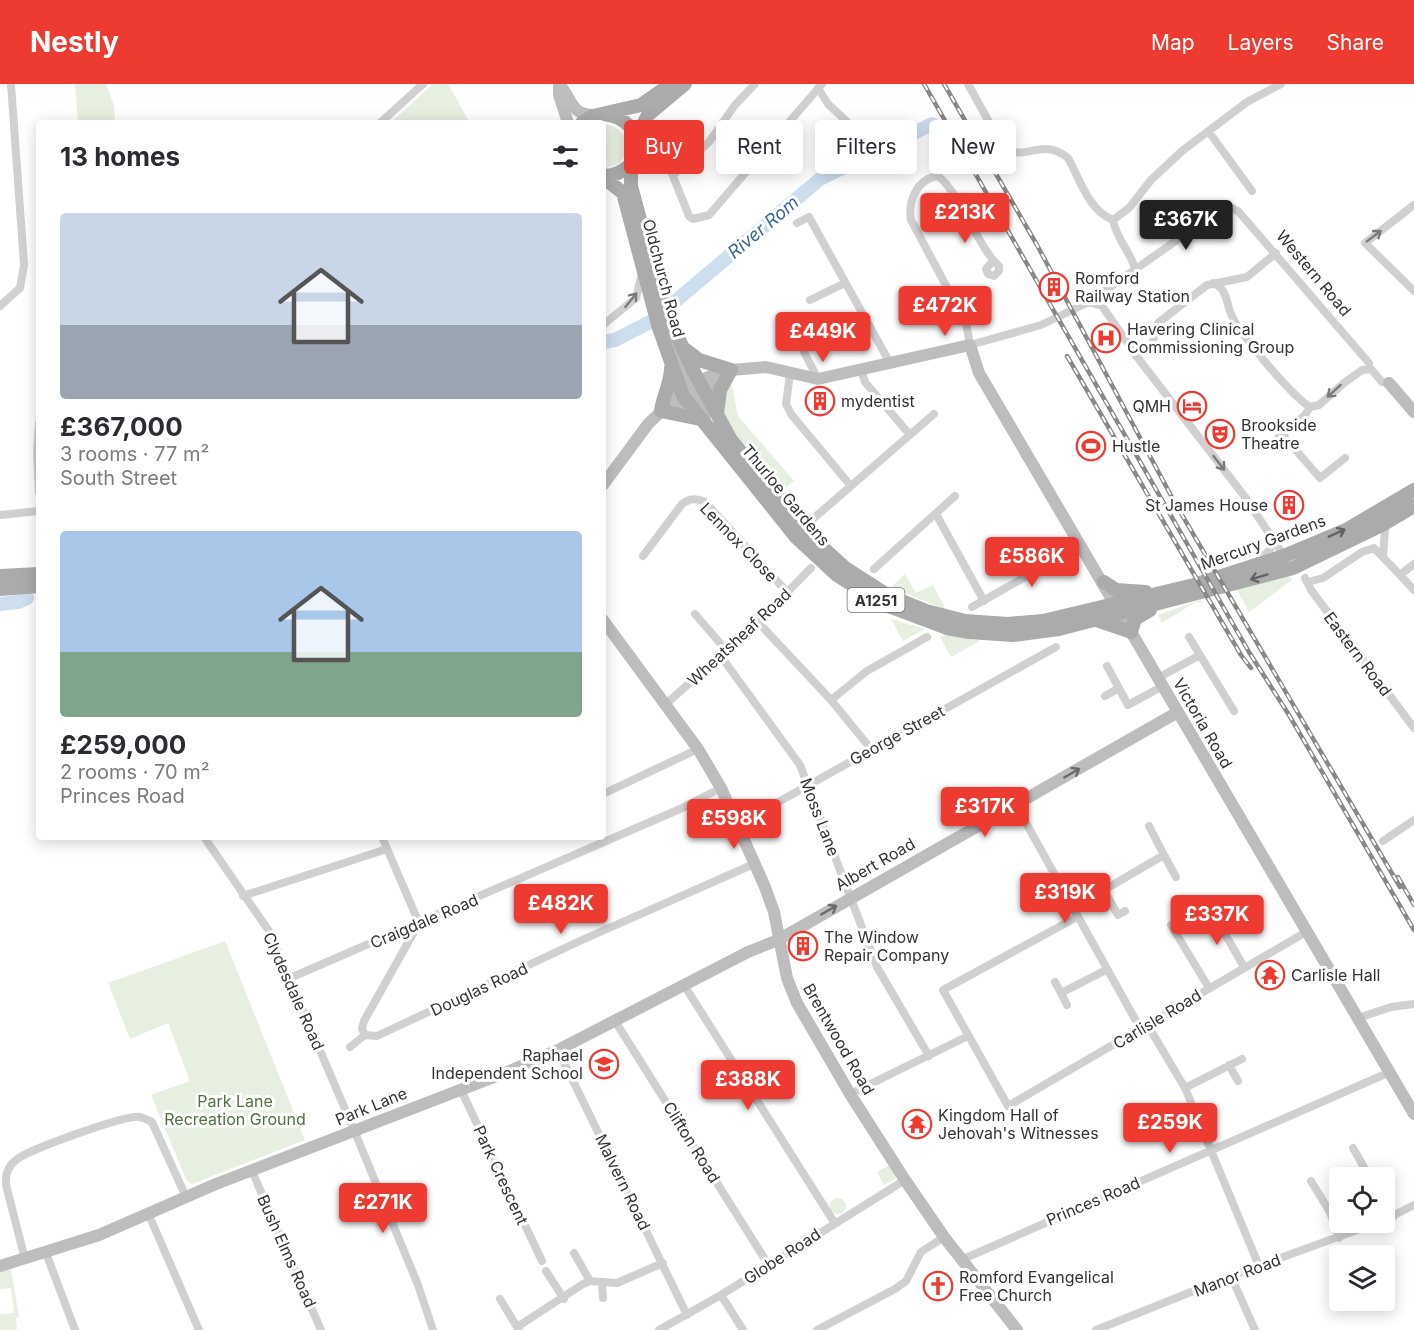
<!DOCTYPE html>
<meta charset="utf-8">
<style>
body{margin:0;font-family:Inter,sans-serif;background:#f2f2f3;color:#2b2b33;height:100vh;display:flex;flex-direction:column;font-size:22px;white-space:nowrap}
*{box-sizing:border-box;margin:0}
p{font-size:20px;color:#7c7c81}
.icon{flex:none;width:33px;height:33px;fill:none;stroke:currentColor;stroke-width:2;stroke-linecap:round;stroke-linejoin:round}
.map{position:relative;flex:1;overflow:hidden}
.side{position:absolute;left:36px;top:36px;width:570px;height:720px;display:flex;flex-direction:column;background:#fff;border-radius:6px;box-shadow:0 3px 15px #0003}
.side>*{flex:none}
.hud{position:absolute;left:624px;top:36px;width:570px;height:54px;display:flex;gap:12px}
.fabs{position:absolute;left:1329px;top:1083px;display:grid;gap:12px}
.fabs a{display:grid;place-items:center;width:66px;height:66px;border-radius:6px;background:#fff;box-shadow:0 3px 15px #0003;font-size:30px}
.price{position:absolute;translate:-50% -51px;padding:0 14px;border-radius:6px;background:#ed3b32;color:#fff;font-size:20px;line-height:39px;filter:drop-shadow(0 2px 3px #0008)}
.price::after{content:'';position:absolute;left:50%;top:36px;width:18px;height:14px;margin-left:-9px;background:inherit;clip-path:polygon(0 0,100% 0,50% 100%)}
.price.selected{background:#222;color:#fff}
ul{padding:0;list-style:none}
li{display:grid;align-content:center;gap:12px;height:318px;padding:0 24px}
li span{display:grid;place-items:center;height:186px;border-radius:6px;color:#555}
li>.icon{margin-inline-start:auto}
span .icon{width:108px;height:108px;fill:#fffc;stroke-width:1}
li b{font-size:26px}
h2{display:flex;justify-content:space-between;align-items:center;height:72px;padding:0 24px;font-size:26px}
.tag{padding:0 21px;border-radius:6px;background:#fff;box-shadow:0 3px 15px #0003;font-size:21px;line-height:54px}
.tag.selected{background:#ed3b32;color:#fff}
header{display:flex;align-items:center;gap:36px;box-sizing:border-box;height:84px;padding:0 30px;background:#ed3b32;color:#fff}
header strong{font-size:28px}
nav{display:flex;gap:33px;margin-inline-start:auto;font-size:21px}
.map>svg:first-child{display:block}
</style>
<header>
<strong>Nestly</strong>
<nav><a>Map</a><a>Layers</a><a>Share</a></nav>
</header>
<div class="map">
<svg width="1414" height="1246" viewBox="0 0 1414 1246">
<rect width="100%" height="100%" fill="#fff"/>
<path fill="#e7efe1" d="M75,0h31l8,21 1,18h-37z
M433,0h15l22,39h-80z
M603,40c22,1 30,22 17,39l-17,6z
M732,301l6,31 56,65 -10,8 -8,-9 -5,3 -45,-60 -4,-15 3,-18z
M905,490l11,19 17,-8 13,25 -55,-23z
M1289,492l3,4 -43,32 -13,-24z
M1200,516l3,2 -9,1 -32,20 -4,-8z
M891,535l34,10 -22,12z
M946,550l34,7 -29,16 -11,-20z
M225,857l80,199 -113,44 -6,-5 -35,-84 39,-14 -22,-58 -38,16 -22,-56z
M889,1081l7,13 -12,7 -7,-13z
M830 1122a8 8 0 1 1 16 0a8 8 0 1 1-16 0Z
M11,1185l8,48 -3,1 1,12h-17v-16l14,-1 -3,-25 -11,1v-17z"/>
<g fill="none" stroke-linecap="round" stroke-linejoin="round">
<path stroke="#cddeef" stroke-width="14" d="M603,258l12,-2 37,-19 168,-142 112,-55
M0,520l18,-2 9,-4"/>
<path stroke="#d0d0d0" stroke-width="8" d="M968,0l36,65c22,12 39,-12 64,9 12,21 20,52 45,62
M818,4l10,16 31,29
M380,39l43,-39
M1209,48l43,59
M637,60l34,27 18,45 4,3 16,-4 113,-131
M633,77l25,2
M673,91l36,-33 26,-37 20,-21
M1414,121l-49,38 49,48
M1113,136l16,-12 22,-28 31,-29 65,-49 34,-18
M1113,136c3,19 20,35 22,50
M797,139l12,-6 81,146
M992,178l-6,7 2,5 6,2 5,-5v-5c-20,-16 -47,-88 -63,-90 -20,5 -28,25 -25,44l55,103 4,22 71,-20 48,-23 132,-93 9,-2 8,4 131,152
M1213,199c14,5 13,19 18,31 9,21 60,81 79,93
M810,216l35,-17
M1089,218l13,4 39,56 104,135 39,59
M0,222l20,-18 4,-23 -13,-181
M787,235l31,60
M603,241l33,-27 6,-25
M1136,272l16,-12 6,-21 49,-38 40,-8 29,-24
M861,286l4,12 45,53
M790,290l-4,30 5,10 59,71
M39,340l-2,29 2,39
M1282,350l38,44 25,-20
M1278,354l27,-23 5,-8 9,-2 25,-22 18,-13 9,-1 11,13 7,1
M936,430l48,87
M0,431l39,-4
M814,434l120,-104
M1382,441l3,5 -2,27
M643,472l39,-52c8,-6 14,-6 23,-2l82,90
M1258,477l12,-11 2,-11
M1414,480l-14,11 14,15
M874,485l81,-73
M1305,494l6,12 103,138
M1308,498l15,-4 39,-26 12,-4 26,27
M972,523l108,-61
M695,530l31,36
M758,538l73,78 40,49
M1189,553l45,74
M720,571l80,110 77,202 52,89
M1107,582l21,39 35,-19
M1158,594l42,-23
M1105,612l14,-8
M831,616l36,-29 60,-34
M666,620l92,-82 53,-54
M603,710l95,-45
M1016,721l124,223
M739,740l317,-177
M204,753l65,94 82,192
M1383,757l31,-21
M1164,771l12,22
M1104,806l60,-35 -15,-29
M243,812l144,-47
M1072,823l32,-17 14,25 7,-4
M1213,829l31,54
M1077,833l-134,73 65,116 298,-174
M1171,841l38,63
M290,894l390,-169 41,-21
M1055,898l6,11
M684,901l150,237
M1067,921l-6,-12 45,-23
M1358,934l33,-11 23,-3
M615,937l153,243
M1147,940l38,64 74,178
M365,951l12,1 205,-96 174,-77
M365,951l-3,-6 2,-8 55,-98 -37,-86
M350,963l15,-12
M558,966l129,265
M1229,981l9,16
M460,1004l82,173
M1185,1004l57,-29
M850,1010l118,-58
M354,1046l64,155 15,45
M1353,1064l17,30
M252,1087l69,159
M1311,1097l19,31 9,26
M1384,1117l10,15
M148,1129l51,117
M1384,1136l30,-15
M46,1169l29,77
M574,1169l16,28
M25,1175l-19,-74c-1,-10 2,-19 10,-25 13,-11 100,-41 118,-43 7,-1 12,2 18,5l34,75
M961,1176l429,-188
M546,1187l18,28
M1231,1192l24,54
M602,1200l1,14
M721,1211l22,35
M500,1215l19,31
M517,1243l66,-43 7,-3 27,2 46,-20
M659,1246l62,-35 184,-115
M817,1246l78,-41 11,-8 15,-29 23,-15
M1096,1246l135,-54 148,-54"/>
<path stroke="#bdbdbd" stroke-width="12" d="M559,0c15,17 11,32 38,31
M559,0v11l9,28
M1389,299l25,29
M668,321l13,-2 7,-22 -15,-35 -4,-20
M704,339l1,-9 -8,-15 9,-21 5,-2 7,2
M603,401l45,-61 20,-19 5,-9h10l19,-10 9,1 7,-9 13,-8 35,-3 52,12 152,-34 9,28 435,741
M603,536l95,129 23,39 44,99 9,25 13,66 10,25 53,91 55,86 39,57 73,93
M0,1182l99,-31 117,-51 296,-114 46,-20 190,-98 30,-12 400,-228"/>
<path stroke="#ababab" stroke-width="14" d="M582,39l11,-7 48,-11 30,-21
M636,54l12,-23 37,-31
M631,80v22l32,119 31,67 37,68 79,96 35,32 42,27 39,16 39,10 43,3 35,-3 151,-36 90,-29 62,-26 68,-40
M603,92c45,-2 45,-57 1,-62
M603,93l20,16 36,135 24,68 113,141 41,38 46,29 64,24 22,4 44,3 46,-6 234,-61 89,-43 32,-19
M686,266l13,10 32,10 -11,20 -3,24
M671,284c0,15 -8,28 -10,43l39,8
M0,492l39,-2
M1104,498l12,8 30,2
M0,505l39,-3
M1099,537l32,11 4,-13 15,-9"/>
<g stroke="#888" stroke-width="4.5">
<path id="rail" d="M924,0l325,568 40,63 125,215
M944,0l93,161 138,258 225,384
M1067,272l174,299 10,13
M1398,793l16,28"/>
</g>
<use href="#rail" stroke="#fff" stroke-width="2" stroke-dasharray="7" stroke-linecap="butt"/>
</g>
<defs><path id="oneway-shaft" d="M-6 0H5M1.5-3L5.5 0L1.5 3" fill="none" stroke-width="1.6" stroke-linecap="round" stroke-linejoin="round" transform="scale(1.5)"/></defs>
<g stroke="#7a7a7a">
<use href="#oneway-shaft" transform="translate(1374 152) rotate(-37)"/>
<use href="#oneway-shaft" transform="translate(631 216) rotate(-51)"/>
<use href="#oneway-shaft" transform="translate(1334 307) rotate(138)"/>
<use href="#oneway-shaft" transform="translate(1219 379) rotate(52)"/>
</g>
<g stroke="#636363">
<use href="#oneway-shaft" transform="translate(1337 449) rotate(-24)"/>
<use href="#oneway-shaft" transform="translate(1259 493) rotate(163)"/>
</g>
<g stroke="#6a6a6a">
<use href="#oneway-shaft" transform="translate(1072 689) rotate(-30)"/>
<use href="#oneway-shaft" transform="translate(829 826) rotate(-30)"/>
</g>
<defs>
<g id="building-ring" transform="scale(1.5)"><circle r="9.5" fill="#fff" stroke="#ed3b32" stroke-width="1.5"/><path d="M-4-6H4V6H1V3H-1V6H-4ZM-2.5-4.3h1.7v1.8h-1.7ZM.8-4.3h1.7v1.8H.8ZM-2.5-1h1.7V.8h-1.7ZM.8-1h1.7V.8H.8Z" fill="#ed3b32"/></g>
<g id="hospital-ring" transform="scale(1.5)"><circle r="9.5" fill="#fff" stroke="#ed3b32" stroke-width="1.5"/><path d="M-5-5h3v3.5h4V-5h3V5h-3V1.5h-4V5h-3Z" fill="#ed3b32"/></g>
<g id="hotel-ring" transform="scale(1.5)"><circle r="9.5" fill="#fff" stroke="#ed3b32" stroke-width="1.5"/><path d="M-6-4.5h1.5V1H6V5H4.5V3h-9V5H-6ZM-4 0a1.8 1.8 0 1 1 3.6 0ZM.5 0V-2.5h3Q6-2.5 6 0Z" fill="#ed3b32"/></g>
<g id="theatre-ring" transform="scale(1.5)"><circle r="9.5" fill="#fff" stroke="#ed3b32" stroke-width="1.5"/><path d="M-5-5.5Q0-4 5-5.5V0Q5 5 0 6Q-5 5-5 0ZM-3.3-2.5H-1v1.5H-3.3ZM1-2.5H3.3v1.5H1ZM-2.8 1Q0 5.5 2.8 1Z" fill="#ed3b32"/></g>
<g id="stadium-ring" transform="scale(1.5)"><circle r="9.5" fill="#fff" stroke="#ed3b32" stroke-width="1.5"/><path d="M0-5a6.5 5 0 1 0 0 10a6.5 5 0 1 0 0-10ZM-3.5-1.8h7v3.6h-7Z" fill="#ed3b32"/></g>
<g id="temple-ring" transform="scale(1.5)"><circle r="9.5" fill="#fff" stroke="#ed3b32" stroke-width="1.5"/><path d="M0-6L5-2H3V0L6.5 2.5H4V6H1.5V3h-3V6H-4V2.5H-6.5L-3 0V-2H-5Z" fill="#ed3b32"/></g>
<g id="school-ring" transform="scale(1.5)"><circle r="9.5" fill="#fff" stroke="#ed3b32" stroke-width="1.5"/><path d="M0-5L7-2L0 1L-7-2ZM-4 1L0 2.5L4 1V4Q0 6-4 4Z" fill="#ed3b32"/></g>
<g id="church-ring" transform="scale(1.5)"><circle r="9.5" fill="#fff" stroke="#ed3b32" stroke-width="1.5"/><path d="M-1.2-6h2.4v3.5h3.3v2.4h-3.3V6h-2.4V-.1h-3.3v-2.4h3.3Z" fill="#ed3b32"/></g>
</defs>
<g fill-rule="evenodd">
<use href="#building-ring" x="1054" y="203"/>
<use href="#hospital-ring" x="1106" y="254"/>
<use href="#building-ring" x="820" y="317"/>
<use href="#hotel-ring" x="1192" y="322"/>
<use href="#theatre-ring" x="1220" y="350"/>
<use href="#stadium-ring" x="1091" y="362"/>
<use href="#building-ring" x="1289" y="421"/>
<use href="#building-ring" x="803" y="862"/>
<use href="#temple-ring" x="1270" y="891"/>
<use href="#school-ring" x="604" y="980"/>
<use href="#temple-ring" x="917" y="1040"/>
<use href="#church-ring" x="938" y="1202"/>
</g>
<g text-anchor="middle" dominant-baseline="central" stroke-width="6" stroke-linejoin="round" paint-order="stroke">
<rect fill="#fff" stroke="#707070" stroke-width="1.5" x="847.5" y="504" width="57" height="24" rx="4.5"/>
<g font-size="15" font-weight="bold" fill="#333">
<text x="876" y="516">A1251</text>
</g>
<g font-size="16" fill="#333" stroke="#fff">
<text transform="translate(1314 189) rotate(50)">Western Road</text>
<text transform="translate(664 194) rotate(75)">Oldchurch Road</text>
<text transform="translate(786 411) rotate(50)">Thurloe Gardens</text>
<text transform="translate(739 458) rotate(46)">Lennox Close</text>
<text transform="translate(1263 458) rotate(-20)">Mercury Gardens</text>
<text transform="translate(739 553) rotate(-43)">Wheatsheaf Road</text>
<text transform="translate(1358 570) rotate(53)">Eastern Road</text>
<text transform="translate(1203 639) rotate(60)">Victoria Road</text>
<text transform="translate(897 651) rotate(-29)">George Street</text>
<text transform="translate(820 733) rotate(69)">Moss Lane</text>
<text transform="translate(875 780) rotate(-30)">Albert Road</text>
<text transform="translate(424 837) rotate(-23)">Craigdale Road</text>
<text transform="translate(479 905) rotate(-25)">Douglas Road</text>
<text transform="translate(294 907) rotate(66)">Clydesdale Road</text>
<text transform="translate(1157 935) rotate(-31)">Carlisle Road</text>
<text transform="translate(839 955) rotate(60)">Brentwood Road</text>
<text transform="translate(371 1022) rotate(-22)">Park Lane</text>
<text transform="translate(692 1058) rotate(58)">Clifton Road</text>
<text transform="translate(501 1091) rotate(65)">Park Crescent</text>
<text transform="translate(623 1098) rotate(64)">Malvern Road</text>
<text transform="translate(1093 1117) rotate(-23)">Princes Road</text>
<text transform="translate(287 1167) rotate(66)">Bush Elms Road</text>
<text transform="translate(782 1172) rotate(-33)">Globe Road</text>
<text transform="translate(1237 1191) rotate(-21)">Manor Road</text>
</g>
<g font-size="16" fill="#333" stroke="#fff" text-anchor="start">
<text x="1075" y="194">Romford<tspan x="1075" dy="18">Railway Station</tspan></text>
<text x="1127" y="245">Havering Clinical<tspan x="1127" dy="18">Commissioning Group</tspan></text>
<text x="841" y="317">mydentist</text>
<text x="1171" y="322" text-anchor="end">QMH</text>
<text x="1241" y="341">Brookside<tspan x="1241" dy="18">Theatre</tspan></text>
<text x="1112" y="362">Hustle</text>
<text x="1268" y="421" text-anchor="end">St James House</text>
<text x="824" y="853">The Window<tspan x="824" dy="18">Repair Company</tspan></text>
<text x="1291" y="891">Carlisle Hall</text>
<text x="583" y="971" text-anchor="end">Raphael<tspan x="583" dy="18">Independent School</tspan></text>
<text x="938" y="1031">Kingdom Hall of<tspan x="938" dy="18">Jehovah's Witnesses</tspan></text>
<text x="959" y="1193">Romford Evangelical<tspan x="959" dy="18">Free Church</tspan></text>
</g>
<g font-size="16" fill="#4f713d" stroke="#fff">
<text x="235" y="1017">Park Lane<tspan x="235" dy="18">Recreation Ground</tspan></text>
</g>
<g font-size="18" font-style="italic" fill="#3b699a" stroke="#fff">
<text transform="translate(763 143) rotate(-40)">River Rom</text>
</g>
</g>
</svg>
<div class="fabs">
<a><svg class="icon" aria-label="locate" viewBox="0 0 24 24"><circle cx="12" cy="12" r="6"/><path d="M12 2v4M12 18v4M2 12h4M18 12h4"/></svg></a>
<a><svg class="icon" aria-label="layers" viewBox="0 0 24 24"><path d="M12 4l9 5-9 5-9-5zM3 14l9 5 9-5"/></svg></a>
</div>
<b class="price" style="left:965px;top:160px">£213K</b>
<b class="price selected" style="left:1186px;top:167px">£367K</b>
<b class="price" style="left:945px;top:253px">£472K</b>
<b class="price" style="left:823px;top:279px">£449K</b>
<b class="price" style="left:1032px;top:504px">£586K</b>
<b class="price" style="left:985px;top:754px">£317K</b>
<b class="price" style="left:734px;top:766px">£598K</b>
<b class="price" style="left:1065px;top:840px">£319K</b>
<b class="price" style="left:561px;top:851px">£482K</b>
<b class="price" style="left:1217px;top:862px">£337K</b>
<b class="price" style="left:748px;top:1027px">£388K</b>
<b class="price" style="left:1170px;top:1070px">£259K</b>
<b class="price" style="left:383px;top:1150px">£271K</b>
<div class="hud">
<a class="tag selected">Buy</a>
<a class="tag">Rent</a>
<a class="tag">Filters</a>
<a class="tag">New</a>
</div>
<section class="side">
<h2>13 homes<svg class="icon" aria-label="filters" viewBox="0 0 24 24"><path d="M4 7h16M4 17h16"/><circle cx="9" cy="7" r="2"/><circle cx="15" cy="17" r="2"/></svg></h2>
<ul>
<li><span style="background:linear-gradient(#c9d6e8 60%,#9aa5b1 0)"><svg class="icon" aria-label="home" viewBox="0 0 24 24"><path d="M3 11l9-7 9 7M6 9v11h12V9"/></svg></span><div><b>£367,000</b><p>3 rooms · 77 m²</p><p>South Street</p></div></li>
<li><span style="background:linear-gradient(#a9c7e8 65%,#7fa58c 0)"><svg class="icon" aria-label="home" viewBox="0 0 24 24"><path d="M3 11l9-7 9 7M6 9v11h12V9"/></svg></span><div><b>£259,000</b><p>2 rooms · 70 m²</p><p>Princes Road</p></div></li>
</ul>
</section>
</div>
